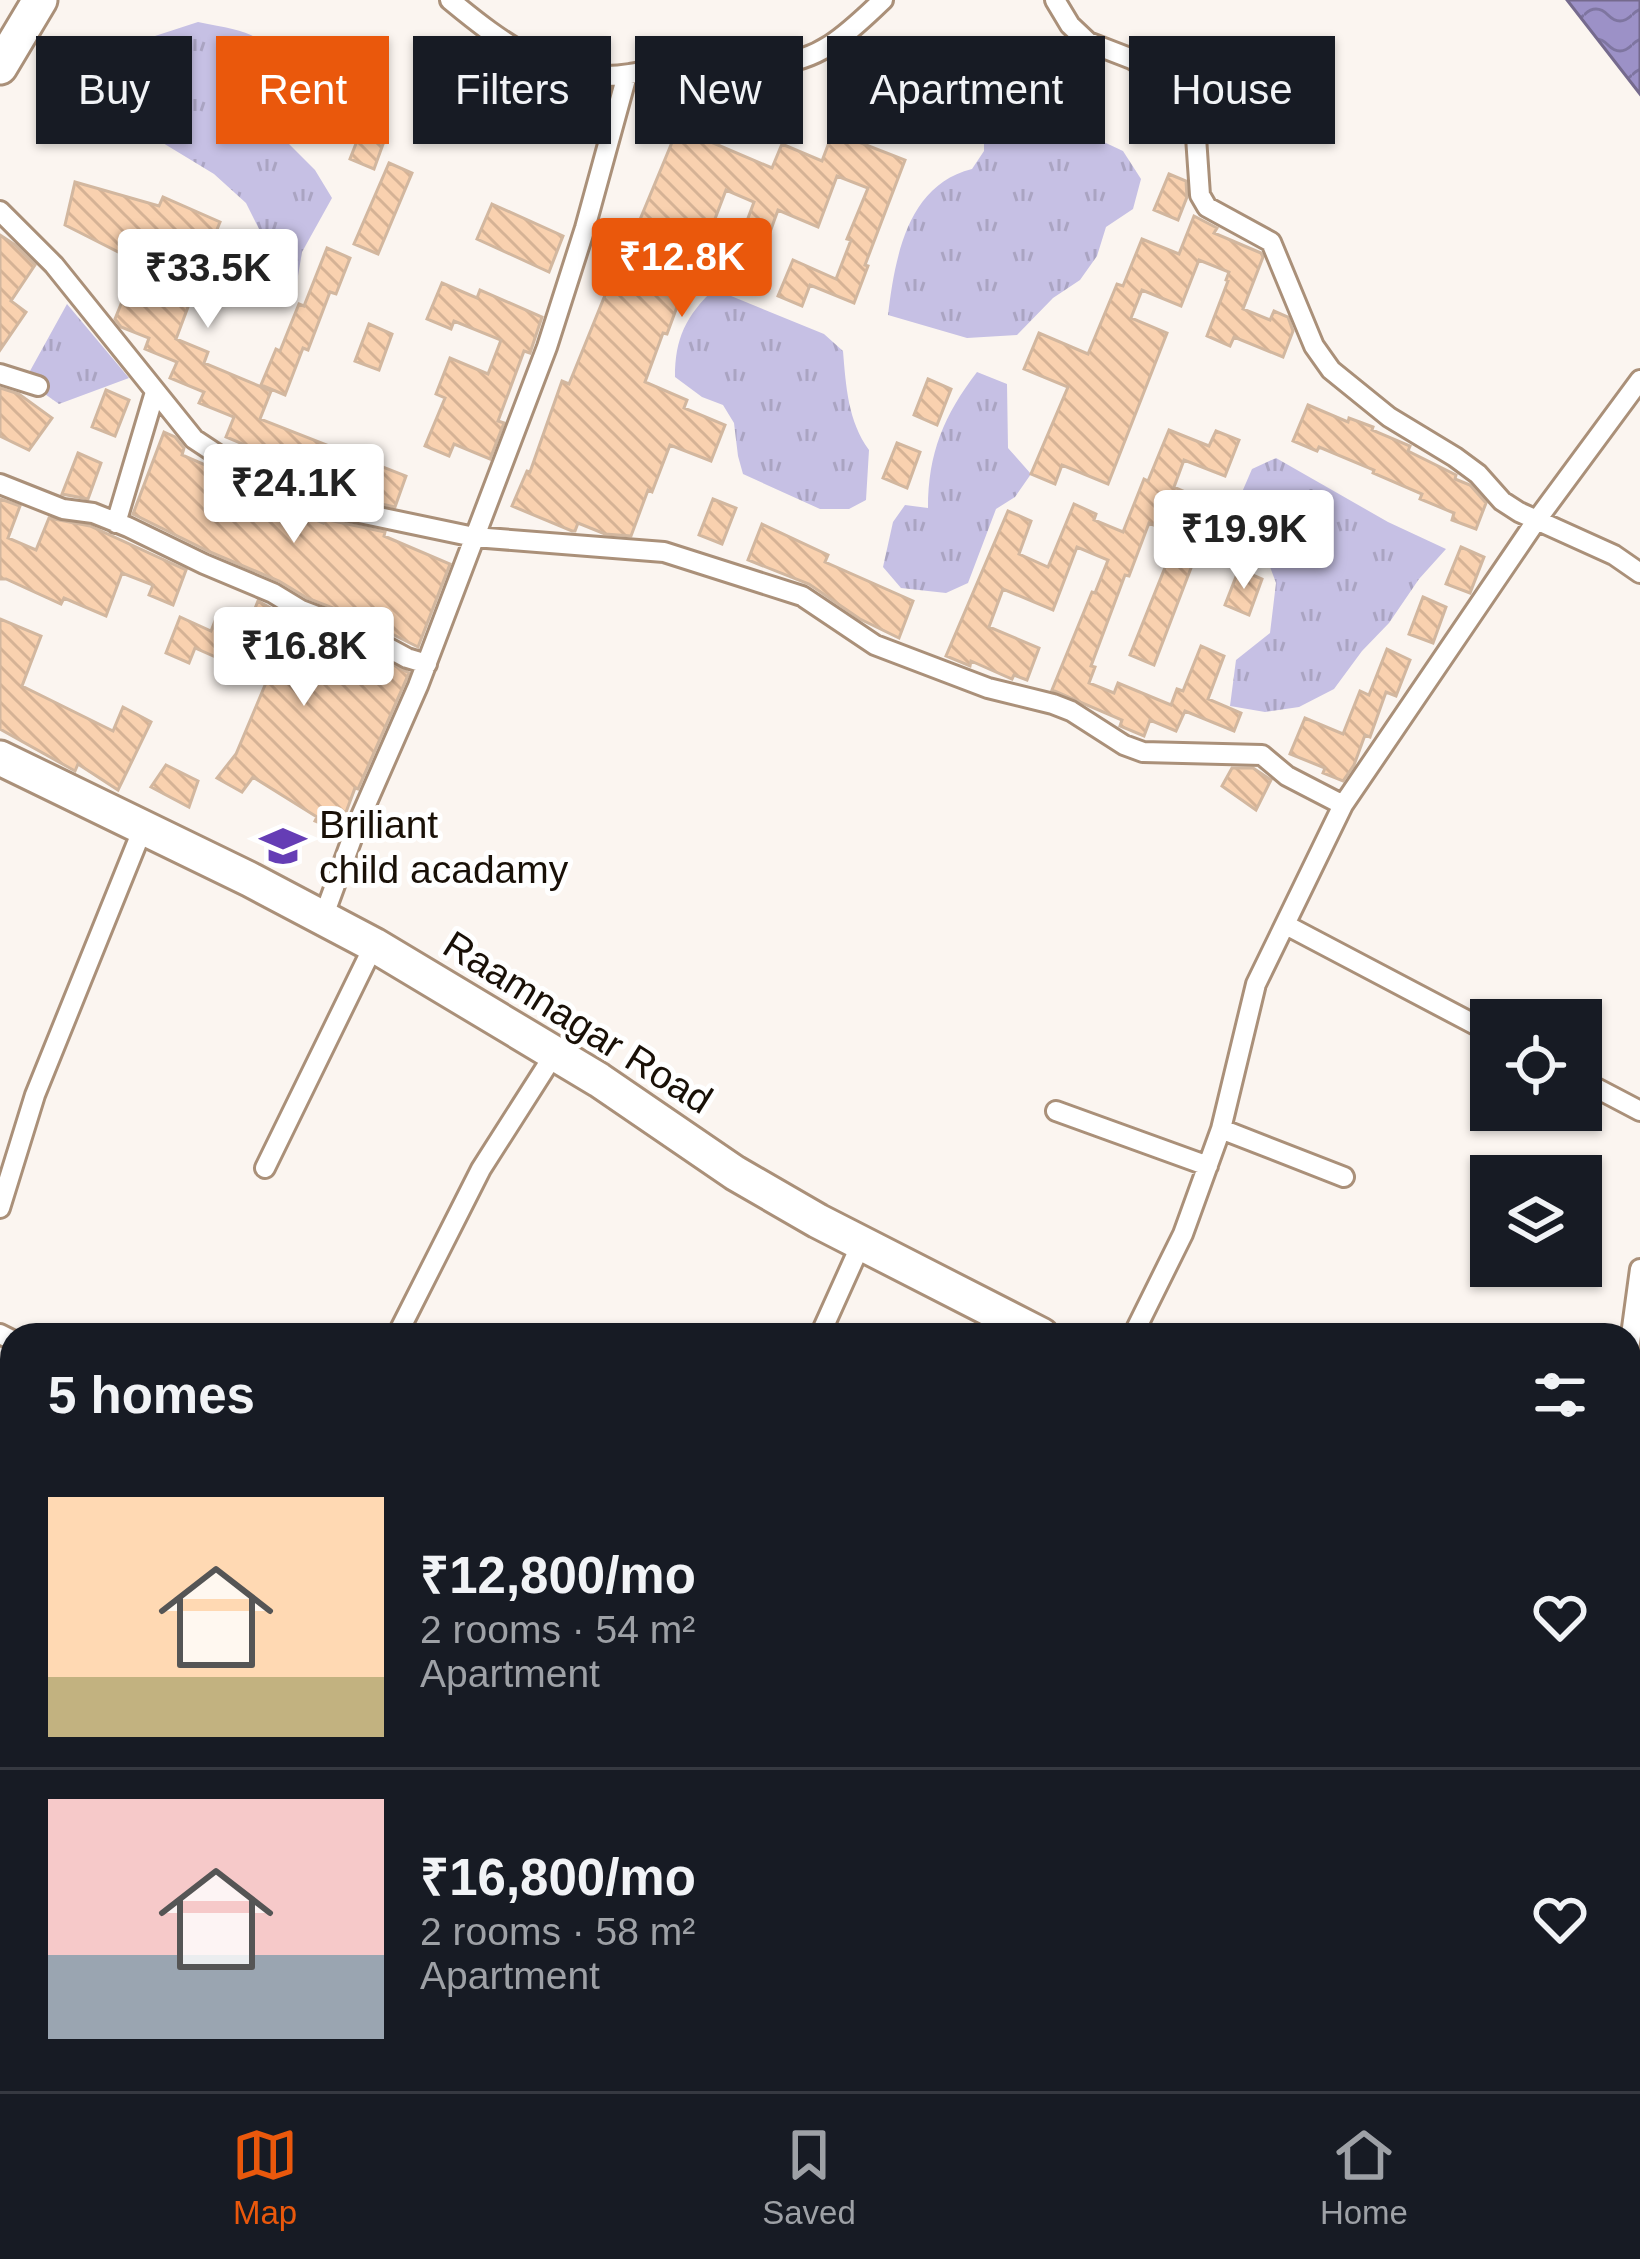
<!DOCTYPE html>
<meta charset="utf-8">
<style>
body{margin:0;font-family:Arial,sans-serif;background:#20242c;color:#f1f3f6;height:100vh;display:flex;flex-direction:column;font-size:45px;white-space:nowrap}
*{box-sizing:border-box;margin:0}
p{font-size:39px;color:#9ea1a6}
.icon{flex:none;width:66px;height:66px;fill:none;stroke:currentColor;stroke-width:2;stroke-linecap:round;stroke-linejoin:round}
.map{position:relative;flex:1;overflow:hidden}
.details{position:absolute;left:0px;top:1323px;width:1641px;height:768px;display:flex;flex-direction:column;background:#171b24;border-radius:36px 36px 0 0;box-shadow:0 3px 9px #0004}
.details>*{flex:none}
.guide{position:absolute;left:36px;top:36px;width:1569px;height:108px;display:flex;gap:24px}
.buttons{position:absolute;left:1470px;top:999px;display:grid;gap:24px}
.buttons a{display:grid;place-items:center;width:132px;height:132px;border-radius:0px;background:#171b24;box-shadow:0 3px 9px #0004;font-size:60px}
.price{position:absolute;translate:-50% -102px;padding:0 27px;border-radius:12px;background:#fff;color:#222;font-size:39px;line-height:78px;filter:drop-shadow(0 3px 6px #0008)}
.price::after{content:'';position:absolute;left:50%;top:72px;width:36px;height:27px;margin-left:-18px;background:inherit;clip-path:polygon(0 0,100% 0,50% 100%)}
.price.current{background:#ea580c;color:#fff}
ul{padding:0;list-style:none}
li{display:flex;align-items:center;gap:36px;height:300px;padding:0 48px}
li+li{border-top:3px solid #363941}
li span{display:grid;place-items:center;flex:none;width:336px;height:240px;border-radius:0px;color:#555}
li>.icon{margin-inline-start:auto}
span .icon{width:144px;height:144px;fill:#fffc;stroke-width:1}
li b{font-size:51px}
h2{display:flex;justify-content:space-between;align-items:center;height:144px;padding:0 48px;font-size:51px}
.pill{padding:0 42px;border-radius:0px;background:#171b24;box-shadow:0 3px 9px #0004;font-size:42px;line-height:108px}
.pill.current{background:#ea580c;color:#fff}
.dock{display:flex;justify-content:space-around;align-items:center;height:168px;border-top:3px solid #363941;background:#171b24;font-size:33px;color:#9ea1a6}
.dock a{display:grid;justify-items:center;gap:6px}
.dock .current{color:#ea580c}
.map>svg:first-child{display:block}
</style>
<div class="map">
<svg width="1640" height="2091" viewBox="0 0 1640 2091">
<defs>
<pattern id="park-tufts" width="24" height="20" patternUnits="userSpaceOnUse" patternTransform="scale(3)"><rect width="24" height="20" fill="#c6c0e4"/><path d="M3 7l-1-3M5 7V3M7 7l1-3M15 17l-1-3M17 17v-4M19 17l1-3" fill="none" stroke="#aaa4c2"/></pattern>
<pattern id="water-waves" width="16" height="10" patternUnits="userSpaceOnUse" patternTransform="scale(3)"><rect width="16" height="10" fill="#9c91c7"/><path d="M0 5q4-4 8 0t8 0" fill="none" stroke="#7e75a0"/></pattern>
<pattern id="building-back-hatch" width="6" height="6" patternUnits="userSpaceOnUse" patternTransform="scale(3)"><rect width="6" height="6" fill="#f9d1af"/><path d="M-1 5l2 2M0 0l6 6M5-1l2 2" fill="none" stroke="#d5b295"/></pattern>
</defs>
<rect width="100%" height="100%" fill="#fbf5f0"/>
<path fill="url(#park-tufts)" d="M198,22c55,11 70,9 89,66l-20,34 48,48 17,28 -30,54 -6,36 -35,13 3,-62 -18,-36 -32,-29 -56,-34 -25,-31 -17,-47 39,-26z
M1045,57l20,24 11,48 47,22 18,28 -8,30 -27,18 -9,29 -17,24 -27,18 -36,37 -50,3 -79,-23c7,-57 19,-130 84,-146l12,-18v-18l21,-41 20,-22z
M714,289l110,45 19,17c3,36 5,70 26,99l-3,50 -17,9h-29l-77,-35 -5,-18 -4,-33 -11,-18 -21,-8 -27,-20c0,-39 11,-61 39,-88z
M67,304l62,74 -70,26 -34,-24z
M977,372l30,12 1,64 23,26 -16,23 -19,12 -28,74 -22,10 -45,-5 -18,-21 10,-45 12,-17 23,3c0,-55 16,-93 49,-136z
M1276,458l112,64 58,27 -27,30 -30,44 -27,28 -28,38 -35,18 -34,5 -35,-6 6,-46 34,-27 6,-50 -10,-27 -18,-22 -12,-28 16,-37z"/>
<path fill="url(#water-waves)" stroke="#756a8d" stroke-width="3" d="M1567,0h73v94z"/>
<path fill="url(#building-back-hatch)" stroke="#d2b79f" stroke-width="3" d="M364,123l23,10 -13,36 -24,-10z
M678,128l94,40 10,-24 40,17 11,-29 72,28 -40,105 3,1 -14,37 -44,-18 -8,21 -24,-10 15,-36 43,19 15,-39 -4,-1 21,-51 -31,-12 -19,51 -40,-17 -30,83 -24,-10 30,-81 -28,-12 -37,97 -4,-2 -18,49 -4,-1 -18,49 42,18 -3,8 41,17 -14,36 -41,-16 -18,47 -4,-2 -17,46 -26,-2 -27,-11 -3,8h-3l-60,-25 15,-35 3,1 32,-91 7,3 45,-111 3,2z
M389,163l23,10 -34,81 -24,-10z
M1169,174l17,7 1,16 -9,23 -24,-10z
M75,182l84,24 4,-9 57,25 -10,25 40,16 -14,36 -39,-16 -21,56 32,13 -4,11 67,28 -11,28 146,57 -11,31 -60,-13 -2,-5 -77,-30 3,-8 -33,-14 8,-20 -35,-14 5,-11 -34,-14 7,-16 -32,-13 4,-11 -28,-11 -6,-8 23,-57 -73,-37z
M492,204l71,32 -14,36 -72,-33z
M1194,216l23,12 -3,5 47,20 2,4 -20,52 27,11 4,-9 14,6 5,14 -10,26 -49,-20 -4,9 -23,-10 21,-55 -2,-1 3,-8 -30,-12 -18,46 -39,-16 -11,28 36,15 -59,151 -46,-19 -7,19 -24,-10 37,-87 -44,-18 15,-36 49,21 29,-70 6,2 19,-47 37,15z
M0,235l15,10 20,20 -24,36 15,11 -26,38z
M327,248l23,10 -14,36 -6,-2 -22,58 -5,-2 -18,47 -24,-10 15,-36 4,2 19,-47 5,2z
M442,283l35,15 3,-8 62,27 -12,36 -6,-2 -26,70 6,2 -14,36 -36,-15 -5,12 -24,-10 20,-48 -9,-4 14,-36 38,16 13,-34 -47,-19 -3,8 -24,-10z
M369,324l23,10 -13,36 -24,-9z
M928,379l23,10 -14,36 -23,-10z
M0,388l19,6 33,24 -23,32 -29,-14z
M106,390l23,10 -14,36 -23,-9z
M1308,405l40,17 1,-4 24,9 -1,3 38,16 -2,5 48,24 -1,4 15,6 16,18 -10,26 -24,-9 2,-7 -34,-14 2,-5 -49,-21 1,-3 -55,-23 -2,4 -24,-10z
M1169,430l40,16 7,-15 23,9 -14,36 -41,-16 -10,27 41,18 -61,160 -24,-10 48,-120 -29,-12 -20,53 -4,-1 -34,91 4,1 -6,16 25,10 4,-10 53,22 6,-16 6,2 18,-45 23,10 -16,43 33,14 -7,18 -49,-20 -9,20 -26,-11 -6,16 -24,-10 2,-6 -70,-30 40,-98 3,1 13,-33 -31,-13 -24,63 -50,-21 -14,38 50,21 -12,32 -13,-5 -2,4 -41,-18 -1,5 -24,-10 62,-145 23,10 -12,33 29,13 26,-63 22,10 -2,6 29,12 21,-53 4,2z
M164,432l11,5 9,11 -2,7 35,15 -4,10 78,33 1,-3 31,13 1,-4 61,13 -1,4 66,28 -32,83 -54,-27 -57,-22 -28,-17 -69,-29 -77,-38z
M897,443l23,9 -13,36 -24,-10z
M78,453l23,10 -13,36 -26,-5z
M0,499l20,7 -12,32 28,12 13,-32 41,8 96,44 -13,35 -24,-10 4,-10 -31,-12 -16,43 -42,-18 -3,6 -55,-25h-6z
M713,499l23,9 -14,36 -23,-9z
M762,524l66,31 -3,7 88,39 -14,37 -39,-19 -51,-35 -61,-24z
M1461,547l23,10 -14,36 -24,-9z
M1239,569l23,10 -13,36 -24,-10z
M1423,597l23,10 -13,36 -24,-9z
M258,601l38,21 57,22 56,29 -51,116 -3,-1 -16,43 -24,-10 2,-4 -64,-40 -11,15 -25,-14 19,-24 40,-95 -42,-17 -7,20 -32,-14 -6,15 -23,-10 14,-36 31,14 6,-15 30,12z
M0,619l41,17 -19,50 91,45 10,-24 28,15 -33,68 -40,-26 -3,7 -75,-42z
M1387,649l23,11 -14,36 -10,-4 -16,45 -5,-2 -11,30 -11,16 -20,-8 2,-5 -35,-14 15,-36 38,16 17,-43 9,4z
M166,765l32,16 -9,26 -38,-20z
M1232,768h21l18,12 -15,30 -34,-24z"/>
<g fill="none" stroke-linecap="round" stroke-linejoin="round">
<g stroke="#aa9079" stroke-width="24">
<path id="street" d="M450,0c52,43 108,86 180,74 21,-3 41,-11 63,-13 27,-3 55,3 82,2 46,-1 77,-34 108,-63
M1055,0l15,25 18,17 44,17 13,9 14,43 26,16 11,10 4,58 7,12 64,35 43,104 17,24 58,47 66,40 23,17 24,27 17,11 95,43 26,18
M0,211l54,54 140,174 74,49 58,18 148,31 190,15 138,44 73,49 113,43 65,16 18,7 53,34 19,7 119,3 25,21 56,29
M0,374l38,12
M0,484l63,25 30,4 35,14 76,37 69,29 28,17 58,22 48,26 20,6
M116,523l39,-131
M323,918l34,-93 61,-139 129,-339 38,-119 42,-153
M1286,925l205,108
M1581,1080l59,31
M1056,1111l152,55
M1221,1129l123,48
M265,1168l109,-223
M0,1208l35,-113 108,-267
M0,1334l12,6
M397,1335l84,-166 74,-116
M820,1335l41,-91
M1133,1335l50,-101 38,-105 35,-145 87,-179 193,-284 104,-141
M1629,1350l11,-81
M1629,1786l11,-33
M0,2006l12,13
M65,2079l11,12
M404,2091l6,-12
M1000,2091l4,-12
M1311,2091l5,-12
M1461,2091l4,-12"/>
</g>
<g stroke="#aa9079" stroke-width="30">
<path id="secondary" d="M0,1828l12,8
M322,2079l14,12"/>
</g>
<g stroke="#aa9079" stroke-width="39">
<path id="highway" d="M0,67l40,-67
M0,758l251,122 123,65 225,135 136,93 83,48 223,114
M1629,1605l11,5"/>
</g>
<use href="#street" stroke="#fff" stroke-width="18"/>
<use href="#secondary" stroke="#fff" stroke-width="24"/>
<use href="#highway" stroke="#fff" stroke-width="33"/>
</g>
<defs>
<g id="school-bare" transform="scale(3.6)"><path d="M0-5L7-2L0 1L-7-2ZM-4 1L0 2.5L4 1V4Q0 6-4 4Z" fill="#653db5" stroke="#fff" stroke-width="2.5" paint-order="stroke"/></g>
</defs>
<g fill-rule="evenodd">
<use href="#school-bare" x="283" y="846"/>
</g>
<g text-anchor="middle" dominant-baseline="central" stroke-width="10" stroke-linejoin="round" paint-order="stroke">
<g font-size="39" fill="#191007" stroke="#fff" text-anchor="start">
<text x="319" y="824">Briliant<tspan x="319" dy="45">child acadamy</tspan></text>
</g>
<g font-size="39" fill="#191007" stroke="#fff">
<text transform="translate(578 1022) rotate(32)">Raamnagar Road</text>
</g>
</g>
</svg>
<div class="buttons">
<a><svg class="icon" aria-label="locate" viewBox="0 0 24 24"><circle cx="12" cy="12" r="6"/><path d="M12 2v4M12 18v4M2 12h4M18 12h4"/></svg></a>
<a><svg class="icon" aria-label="layers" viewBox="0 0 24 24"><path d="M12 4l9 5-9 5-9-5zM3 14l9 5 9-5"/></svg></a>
</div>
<b class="price current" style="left:682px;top:320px">₹12.8K</b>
<b class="price" style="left:208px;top:331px">₹33.5K</b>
<b class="price" style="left:294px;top:546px">₹24.1K</b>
<b class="price" style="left:1244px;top:592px">₹19.9K</b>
<b class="price" style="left:304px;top:709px">₹16.8K</b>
<div class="guide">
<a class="pill">Buy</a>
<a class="pill current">Rent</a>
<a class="pill">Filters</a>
<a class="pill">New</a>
<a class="pill">Apartment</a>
<a class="pill">House</a>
</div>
<section class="details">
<h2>5 homes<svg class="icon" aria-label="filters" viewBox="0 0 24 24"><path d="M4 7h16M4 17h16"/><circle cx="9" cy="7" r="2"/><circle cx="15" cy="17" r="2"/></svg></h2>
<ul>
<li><span style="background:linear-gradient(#ffd9b3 75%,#c2b280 0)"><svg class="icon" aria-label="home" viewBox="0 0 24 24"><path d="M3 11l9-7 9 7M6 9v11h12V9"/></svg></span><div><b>₹12,800/mo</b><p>2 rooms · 54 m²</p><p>Apartment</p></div><svg class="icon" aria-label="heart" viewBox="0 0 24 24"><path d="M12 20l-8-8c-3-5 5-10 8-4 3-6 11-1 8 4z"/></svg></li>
<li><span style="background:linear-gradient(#f6c9c9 65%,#9aa5b1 0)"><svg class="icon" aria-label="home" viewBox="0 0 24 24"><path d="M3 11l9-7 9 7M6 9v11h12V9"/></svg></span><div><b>₹16,800/mo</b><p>2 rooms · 58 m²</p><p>Apartment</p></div><svg class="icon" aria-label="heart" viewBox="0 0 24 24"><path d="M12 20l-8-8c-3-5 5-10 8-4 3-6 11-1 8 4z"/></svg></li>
</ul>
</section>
</div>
<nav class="dock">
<a class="current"><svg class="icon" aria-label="map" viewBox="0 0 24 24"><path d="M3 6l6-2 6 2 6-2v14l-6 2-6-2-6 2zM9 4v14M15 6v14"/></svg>Map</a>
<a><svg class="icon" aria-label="saved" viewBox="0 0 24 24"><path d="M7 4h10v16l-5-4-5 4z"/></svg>Saved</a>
<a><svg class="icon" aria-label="home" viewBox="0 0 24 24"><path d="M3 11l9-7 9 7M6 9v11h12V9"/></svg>Home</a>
</nav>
